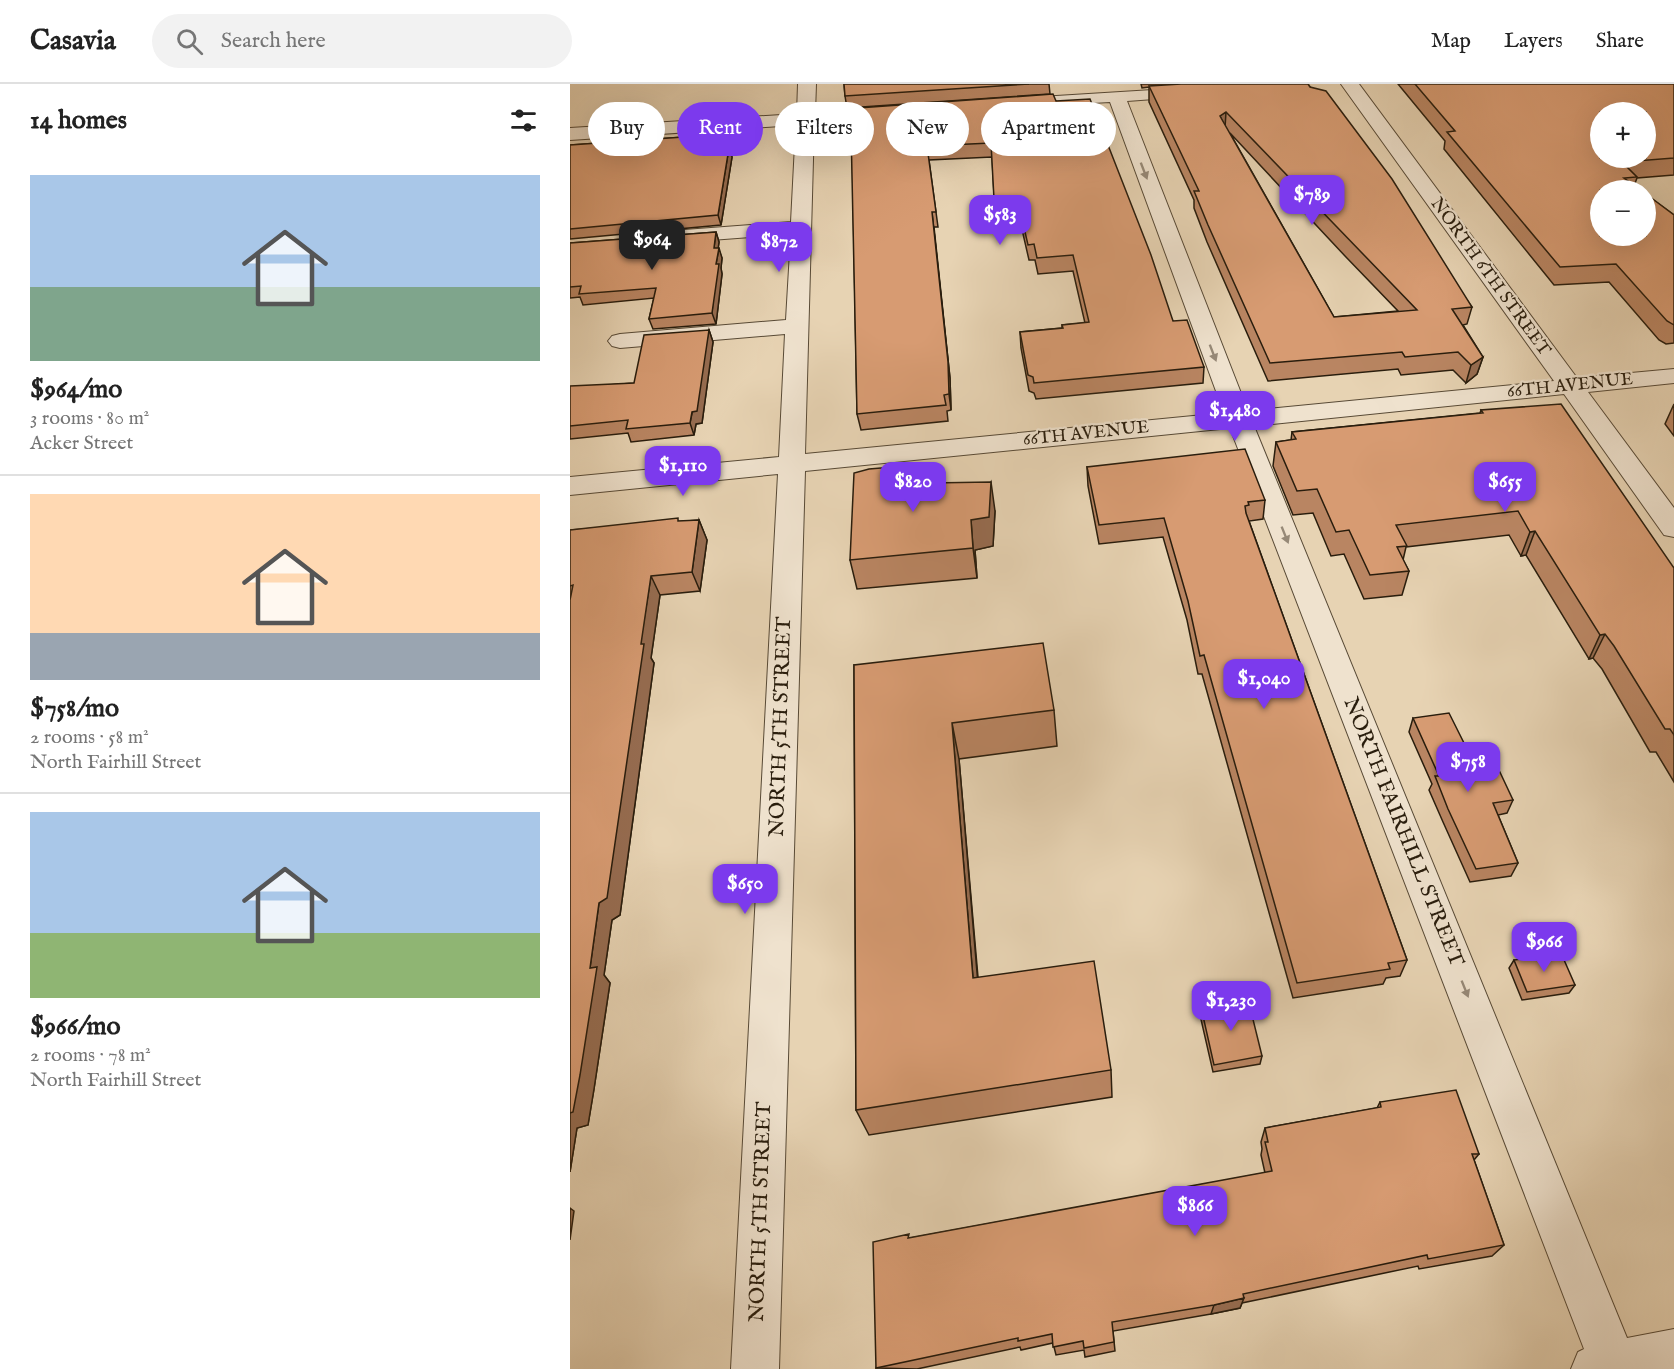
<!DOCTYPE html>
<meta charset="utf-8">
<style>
body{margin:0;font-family:"IM FELL English",serif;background:#f2f2f2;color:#222;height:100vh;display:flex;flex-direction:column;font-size:22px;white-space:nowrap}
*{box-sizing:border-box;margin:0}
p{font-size:20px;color:#767676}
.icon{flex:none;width:33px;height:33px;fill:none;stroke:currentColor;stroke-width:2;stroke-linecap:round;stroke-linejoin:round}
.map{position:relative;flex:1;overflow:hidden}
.details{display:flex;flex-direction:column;background:#fff;width:570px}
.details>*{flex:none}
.guide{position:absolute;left:18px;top:18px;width:570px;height:54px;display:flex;gap:12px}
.tools{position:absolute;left:1020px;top:18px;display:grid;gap:12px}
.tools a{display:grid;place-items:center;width:66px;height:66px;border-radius:50%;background:#fff;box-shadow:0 6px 24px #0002;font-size:30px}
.price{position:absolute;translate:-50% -51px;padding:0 14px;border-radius:12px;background:#7c3aed;color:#fff;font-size:20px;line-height:39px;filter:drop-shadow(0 2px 3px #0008)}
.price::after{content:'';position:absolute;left:50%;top:36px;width:18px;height:14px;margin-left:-9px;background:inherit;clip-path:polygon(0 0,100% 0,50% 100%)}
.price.on{background:#222;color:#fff}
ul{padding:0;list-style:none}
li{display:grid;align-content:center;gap:12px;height:318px;padding:0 30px}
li+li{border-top:2px solid #e0e0e0}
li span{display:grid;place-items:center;height:186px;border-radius:0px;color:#555}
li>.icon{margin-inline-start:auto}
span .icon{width:108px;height:108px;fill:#fffc;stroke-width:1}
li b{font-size:26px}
h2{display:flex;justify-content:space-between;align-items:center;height:72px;padding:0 30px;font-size:26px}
.tag{padding:0 21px;border-radius:27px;background:#fff;box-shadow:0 6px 24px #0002;font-size:21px;line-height:54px}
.tag.on{background:#7c3aed;color:#fff}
header{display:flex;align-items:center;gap:36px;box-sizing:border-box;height:84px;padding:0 30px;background:#fff;border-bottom:2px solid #e0e0e0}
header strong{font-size:28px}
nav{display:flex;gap:33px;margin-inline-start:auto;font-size:21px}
.search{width:420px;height:54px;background:#f2f2f2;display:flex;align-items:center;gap:15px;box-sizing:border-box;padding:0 21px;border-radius:33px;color:#767676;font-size:22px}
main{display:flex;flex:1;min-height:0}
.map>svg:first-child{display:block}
</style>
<header>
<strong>Casavia</strong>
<div class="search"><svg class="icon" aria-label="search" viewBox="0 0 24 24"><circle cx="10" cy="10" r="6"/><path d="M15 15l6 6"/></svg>Search here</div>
<nav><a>Map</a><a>Layers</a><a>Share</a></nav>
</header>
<main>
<section class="details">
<h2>14 homes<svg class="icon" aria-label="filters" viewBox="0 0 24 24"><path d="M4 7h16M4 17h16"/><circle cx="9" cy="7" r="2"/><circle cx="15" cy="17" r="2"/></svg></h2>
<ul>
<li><span style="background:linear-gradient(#a9c7e8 60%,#7fa58c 0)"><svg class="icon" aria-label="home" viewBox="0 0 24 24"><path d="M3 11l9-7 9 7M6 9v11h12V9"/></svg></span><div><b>$964/mo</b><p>3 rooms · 80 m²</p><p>Acker Street</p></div></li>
<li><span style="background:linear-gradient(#ffd9b3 75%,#9aa5b1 0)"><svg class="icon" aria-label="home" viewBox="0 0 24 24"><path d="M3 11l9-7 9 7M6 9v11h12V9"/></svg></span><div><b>$758/mo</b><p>2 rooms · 58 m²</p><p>North Fairhill Street</p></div></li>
<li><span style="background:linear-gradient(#a9c7e8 65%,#8fb573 0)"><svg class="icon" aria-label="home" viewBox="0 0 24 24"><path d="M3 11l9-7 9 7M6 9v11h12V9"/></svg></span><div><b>$966/mo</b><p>2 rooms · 78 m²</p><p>North Fairhill Street</p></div></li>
</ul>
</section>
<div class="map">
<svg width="1104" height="1285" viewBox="0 0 1104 1285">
<rect width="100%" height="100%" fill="#e7d3b3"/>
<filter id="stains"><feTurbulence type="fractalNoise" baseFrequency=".00333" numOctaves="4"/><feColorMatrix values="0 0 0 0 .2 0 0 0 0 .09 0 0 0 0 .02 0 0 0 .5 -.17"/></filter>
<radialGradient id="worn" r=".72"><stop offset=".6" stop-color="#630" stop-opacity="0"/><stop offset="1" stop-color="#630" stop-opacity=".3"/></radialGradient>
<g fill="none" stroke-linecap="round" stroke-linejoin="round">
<g stroke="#584a36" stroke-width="2">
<path id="minor" d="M228,0h18l-1,29 75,-5 9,5 -9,5 -76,5 -9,331 419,-41 -114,-311 -106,6 -3,-4 3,-4 6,-1 191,-12 3,4 -3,4 -6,1 -68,5 121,310 306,-30 -213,-297h18l218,294 97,-9v14l-86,9 86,116v29l-10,-2 -100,-141 -310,32 373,912 47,-9v40h-103l7,-17 6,-3 -354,-921 -425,43 -26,898h-48l47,-895 -208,21v-18l209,-20 6,-123 -165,14 -8,-2 -4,-5 4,-5 8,-2 166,-14 5,-86 -120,9 -7,-2 -3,-4 3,-4 7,-2 120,-9 5,-97 -226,15v-12l227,-14z"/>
</g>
<use href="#minor" fill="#efe2ce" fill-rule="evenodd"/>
</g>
<path fill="#b98562" stroke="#291d0d" stroke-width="1.5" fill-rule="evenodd" d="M274,0h205l1,10 -203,14 -2,-12z
M571,0h167l164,223 -5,17 -4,1 20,32 -6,17 -11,9 -13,-13 -52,5 -3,-6 -130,12 -61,-139 -13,-34v-8l-45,-98v-15l-7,1zM660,49l115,123 53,55 -64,6z
M828,0h276v91l-37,3 -3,8 40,29v128l-8,1 -7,-4 -50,-58 -55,3 -110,-136 1,-8z
M486,17l117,220 31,46 -1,16 -167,16 -2,-6 -5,-2 -8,-43 -1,-16 42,-4v-3l23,-2 -12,-52 -35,3 -3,-14h-6l-11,-48 -23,2 -3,-57 -63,3 9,67h-4l16,151 1,32 -4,1 1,10 -87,9 -4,-16 -5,-271 -5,1 -3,-15z
M156,50l3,10 -2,4h2l3,9 -11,68 -151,14v-94z
M146,148l3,10 -1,6 4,10 -1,10 1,6 -6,50 -63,5 -4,-10 5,-21 -71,7 -3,-8 -10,1v-55z
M139,246l4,12 -11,81 -6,1 -2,11 -63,7 -3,-9 -58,6v-51l64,-5z
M1104,320v32l-9,-12z
M911,326l193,158v214l-18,-30h-6l-48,-83 -9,-11 -4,1 -63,-104 -5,1 -12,-21 -103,12 -3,13 6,11 -7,24 -38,4 -20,-45 -13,2 -18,-43 -20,2 -20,-49 3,-24 15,-2 1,-8 188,-19z
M359,380l4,19 62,28 -2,35 -18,4 2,28 -120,11 -7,-29z
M517,383l178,33 -2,19 -14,2 158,439 -7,16 -14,2 -3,6 -90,14 -91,-324h-4l-11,-54 -24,-83 -64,7 -11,-58z
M129,436l8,20 -7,51 -40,4 -9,63 3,5 -34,252 -8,5 -8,55 6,8 -16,106 -6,36 -11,3 -7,44v-642z
M284,581l200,45 3,36 -98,13 19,218 133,93 1,27 -243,38 -13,-25z
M843,634l100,82 -6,13 -9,2 20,48 -7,13 -41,6 -27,-60 -14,-32 3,-6 -23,-52z
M944,876l61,25 -6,8 -47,7 -13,-32z
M631,923l61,49 -2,8 -47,8 -13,-57z
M810,1018l99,52 -5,6 30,85 -12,11 -73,13 -1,-3 -176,37 -2,5 -29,6 -98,17 2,20 -30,6 -1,-7 -28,5 -3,-12 -32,7 -1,-3 -103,22 -41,-1 35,-130 354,-65 -4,-18 1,-6 -1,-7 4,-14 112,-20z"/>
<path fill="#966c50" stroke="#291d0d" stroke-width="1.5" d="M656,28l-1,16 -5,-12z
M156,50l3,10 -5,14 -3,-10z
M159,64l3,9 -11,68 -3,-10z
M362,128l18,166 1,32 -2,-16z
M146,148l3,10 -2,16 -3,-10z
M149,164l3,10 -1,10 1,6 -6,50 -4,-11 4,-49z
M139,246l4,12 -11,81 -6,1 -2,11 -4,-12z
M913,273l-6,17 -11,9 5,-18z
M359,380l5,30 -4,-11z
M421,398l4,29 -2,35 -18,4 2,28 -4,-30 -2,-28z
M129,436l8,20 -7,51 -8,-19z
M965,447l-9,24 -5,1 9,-24z
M81,492l9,19 -9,63 3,5 -34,252 -8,5 -8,55 6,8 -16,106 -6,36 -11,3 -7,44v-59l29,-210z
M1035,550l-12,24 -4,1 11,-24z
M382,639l7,36 21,249 -7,-30z
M0,1124l4,3 -4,29z
M674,1214l-4,10 -29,6 3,-9z"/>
<path fill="#d79b72" stroke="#291d0d" stroke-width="1.5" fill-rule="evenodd" d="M274,0h185l-184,12z
M611,0h127l2,3 16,4 66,88 80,128 -20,2 31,48 -12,8 -13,-13 -53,5 -3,-5 -132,11 -62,-138 -14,-34h5l-50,-105zM656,28l191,198 -83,7 -114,-201z
M845,0h259v74l-52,4 15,15 -13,1 17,12h-41v46h46v-42l28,21v110l-7,-4 -51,-57 -56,3 -113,-135 8,-1zM1030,28h46v46h-46z
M483,10l3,7 34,-2 61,156 22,66 14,-1 17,47 -170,16 -1,-6 -5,-2 -8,-43 43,-4 -1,-3 27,-3 -16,-67 -36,3 -3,-14 -6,1 -11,-48 -23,2 -3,-56 -64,3 9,66h-4l16,150 1,32 -5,1 2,10 -89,9 -6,-286 -7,1v-20z
M156,50l-5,14h8l-11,67 -148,14v-84z
M146,148l-2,16h5l-3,16h3l-7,49 -63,6 7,-31 -77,6 2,-8 -11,1v-44z
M139,246l-12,81 -5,1 -2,11 -64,6 2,-9 -58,6v-40l64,-3 10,-48z
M991,320l113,164v167l-4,-6h-5l-51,-83 -9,-12 -5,1 -65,-104 -5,1 -12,-21 -122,14 11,21 -10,1 12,24 -39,4 -21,-45 -13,2 -19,-43 -20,2 -21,-49 20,-3 -4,-7 191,-19 -2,-3z
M675,365l20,51 -17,2 1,3 -4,1 1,7 161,447 -19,3 2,6 -93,14 -93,-328 -4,1 -12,-55 -24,-83 -65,7 -12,-58z
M359,380l1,19 61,-1 -2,35 -18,3 2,28 -123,12 4,-87 15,-4z
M108,434v3l21,-1 -7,52 -41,4 -10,68h3l-37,254 -8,5 -9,65 7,-1 -17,108 -7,37 -3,1v-513l3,-15 -3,1v-56z
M473,559l11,67 -102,13 21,255 121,-17 17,109 -255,40 -2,-445z
M879,629l29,58 20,-3 15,32 -20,3 25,60 -42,6 -28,-60 -13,-33h4l-26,-58z
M991,869l14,32 -48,7 -13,-32z
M678,915l14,57 -48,9 -13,-58z
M886,1006l23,64h-7l32,91 -76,14 -1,-4 -184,39 1,4 -30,7 -102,17 2,20 -30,6 -1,-7 -30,6 -1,-13 -34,7v-3l-142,30 -3,-126 36,-8 -1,4 364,-67 -7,-29h3l-3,-14 116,-21 -1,-5z"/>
<defs><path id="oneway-solid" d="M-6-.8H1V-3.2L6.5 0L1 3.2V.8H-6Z" transform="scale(1.5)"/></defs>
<g fill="#968977">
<use href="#oneway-solid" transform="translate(574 87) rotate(69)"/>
<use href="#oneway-solid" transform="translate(643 269) rotate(69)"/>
<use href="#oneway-solid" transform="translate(715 451) rotate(68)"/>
<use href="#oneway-solid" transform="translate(895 905) rotate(68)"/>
</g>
<g text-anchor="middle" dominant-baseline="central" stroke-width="4.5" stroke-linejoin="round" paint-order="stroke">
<g font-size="18" fill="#291d0d" stroke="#efe2ce">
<text transform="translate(920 193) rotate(54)">NORTH 6TH STREET</text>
<text transform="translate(1000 302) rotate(-6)">66TH AVENUE</text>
<text transform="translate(516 350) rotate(-6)">66TH AVENUE</text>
</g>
<g font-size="21" fill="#291d0d" stroke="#efe2ce">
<text transform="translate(211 643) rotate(-88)">NORTH 5TH STREET</text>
<text transform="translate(833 748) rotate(68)">NORTH FAIRHILL STREET</text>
<text transform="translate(191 1128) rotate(-88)">NORTH 5TH STREET</text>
</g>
</g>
<rect width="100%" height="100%" filter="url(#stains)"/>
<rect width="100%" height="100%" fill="url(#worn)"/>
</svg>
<div class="tools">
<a>+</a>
<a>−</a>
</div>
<b class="price" style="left:742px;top:142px">$789</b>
<b class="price" style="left:430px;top:162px">$583</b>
<b class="price on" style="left:82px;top:187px">$964</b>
<b class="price" style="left:209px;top:189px">$872</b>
<b class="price" style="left:665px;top:358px">$1,480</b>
<b class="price" style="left:113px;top:413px">$1,110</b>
<b class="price" style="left:343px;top:429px">$820</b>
<b class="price" style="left:935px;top:429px">$655</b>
<b class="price" style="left:694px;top:626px">$1,040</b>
<b class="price" style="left:898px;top:709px">$758</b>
<b class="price" style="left:175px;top:831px">$650</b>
<b class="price" style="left:974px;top:889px">$966</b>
<b class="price" style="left:661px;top:948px">$1,230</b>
<b class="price" style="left:625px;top:1153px">$866</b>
<div class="guide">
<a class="tag">Buy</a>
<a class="tag on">Rent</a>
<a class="tag">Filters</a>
<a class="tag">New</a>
<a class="tag">Apartment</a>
</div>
</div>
</main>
